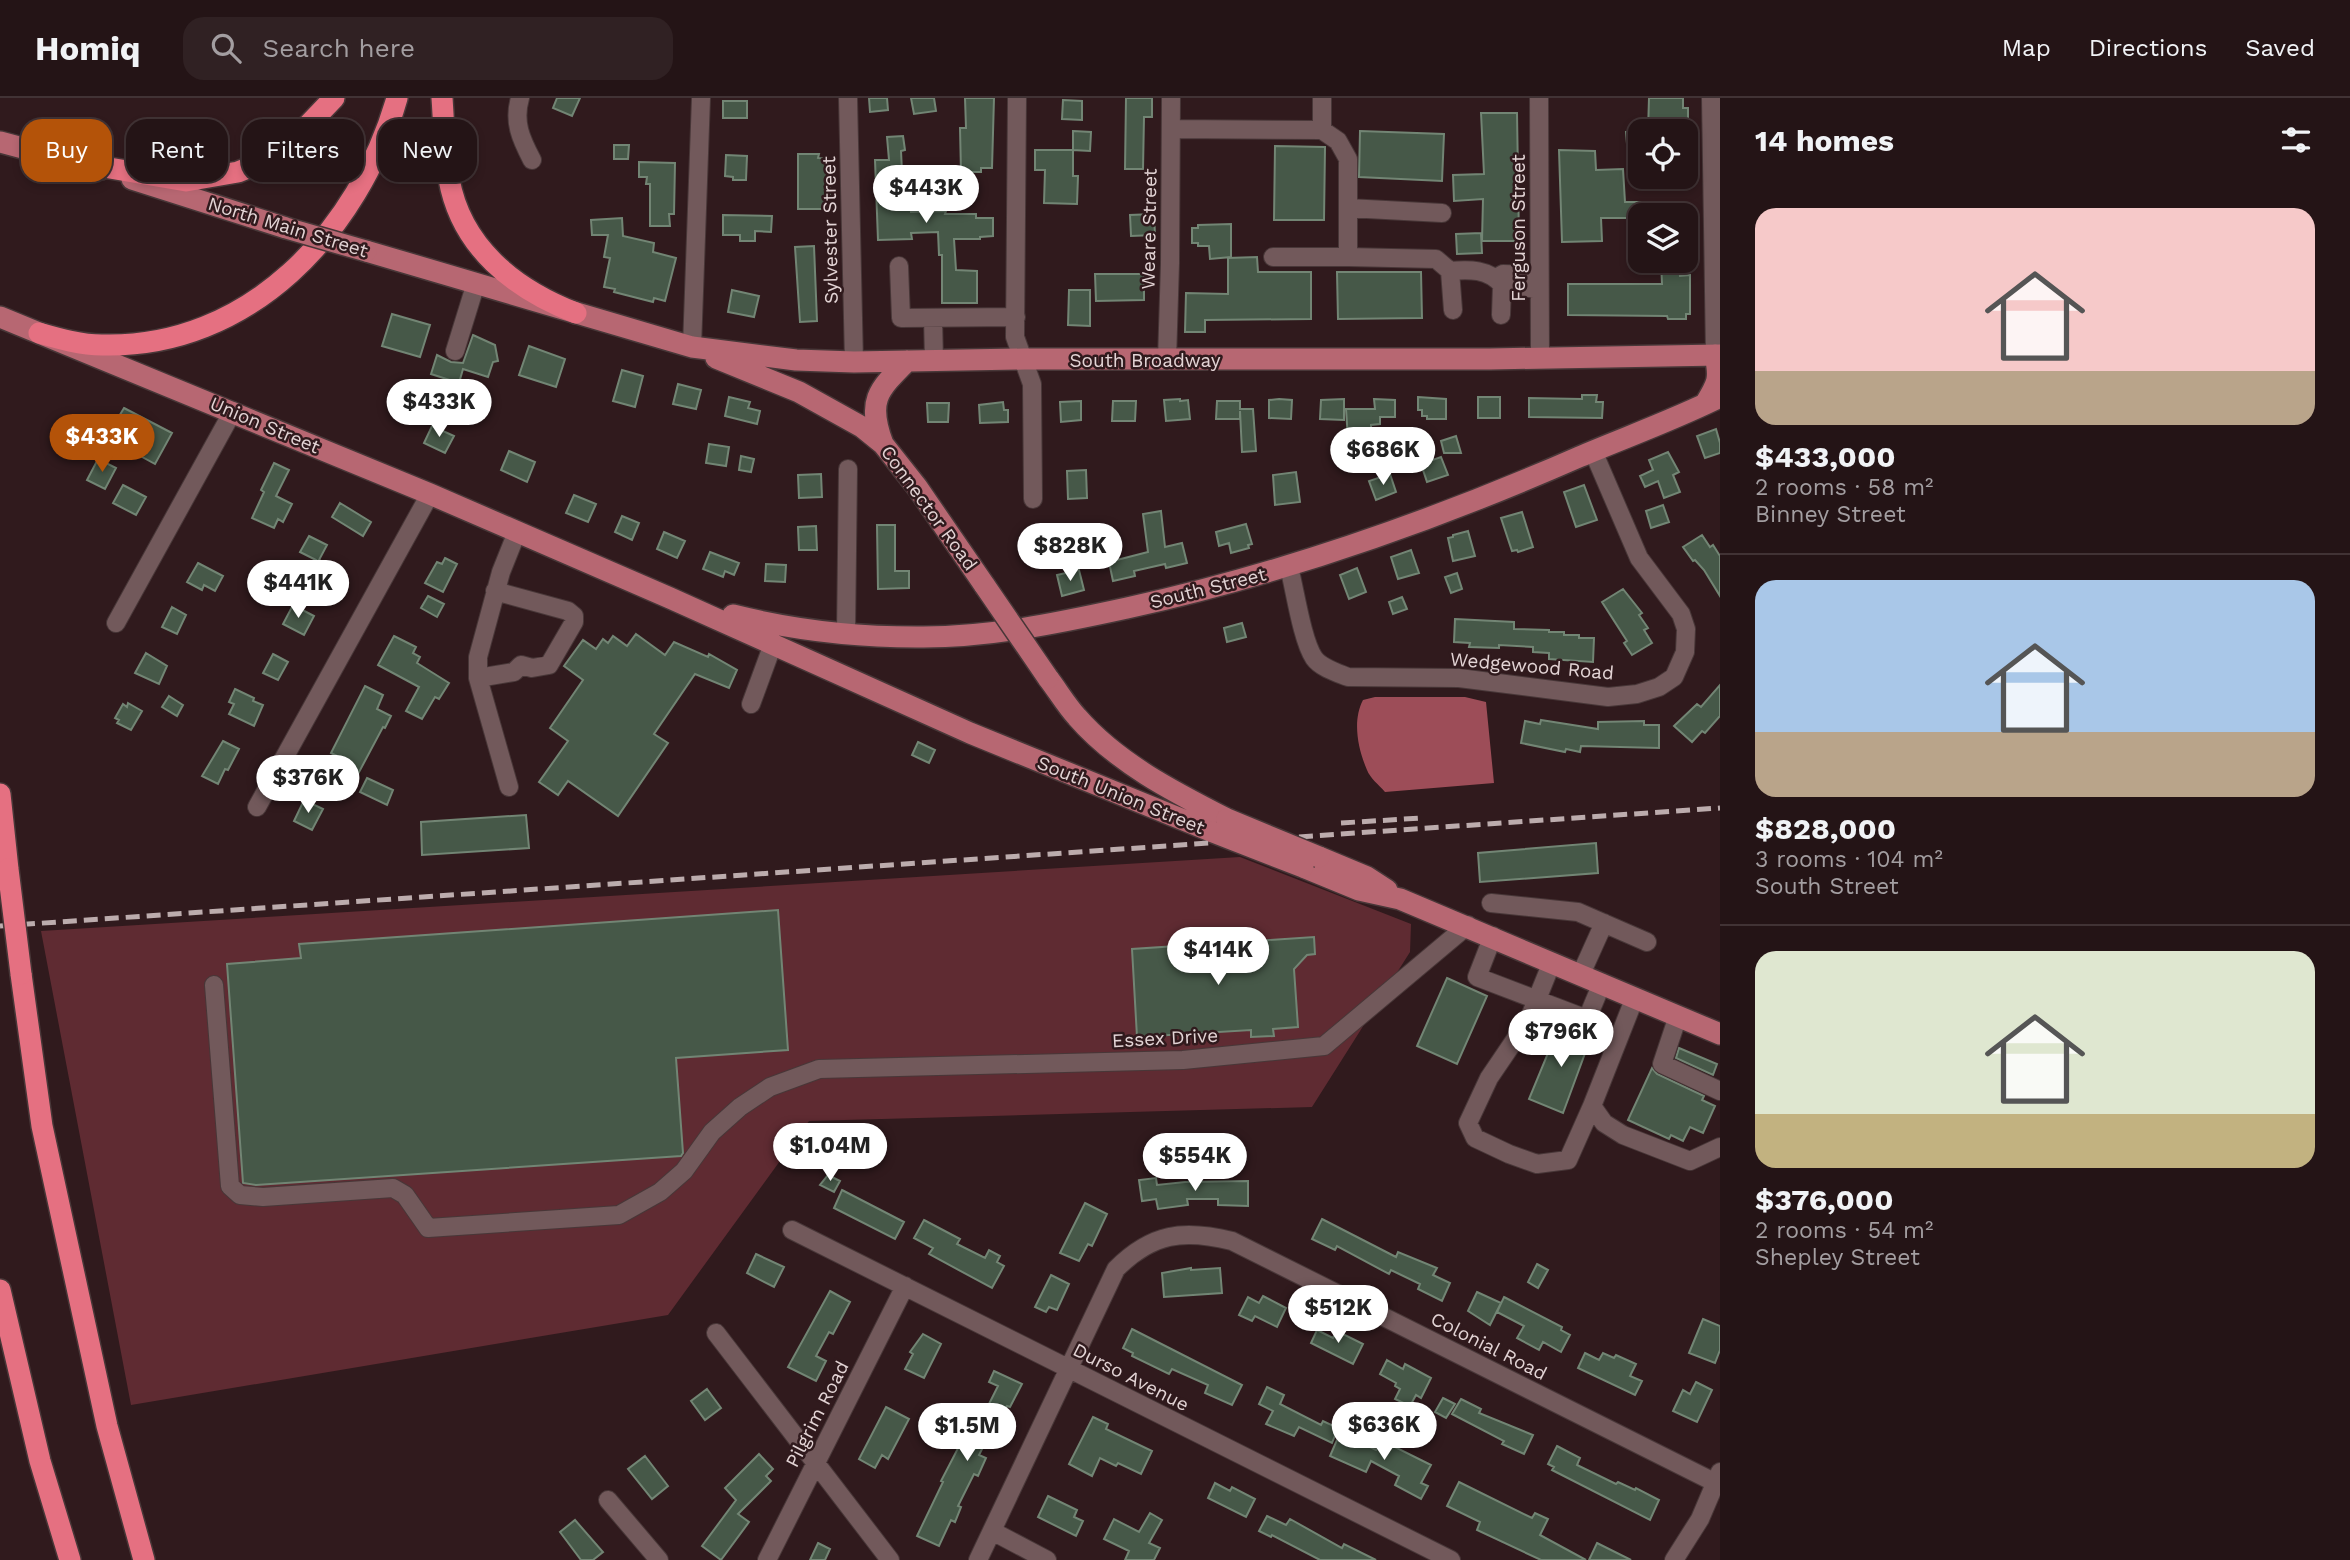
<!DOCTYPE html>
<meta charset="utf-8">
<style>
body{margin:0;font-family:"Work Sans",sans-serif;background:#302123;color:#f1f3f6;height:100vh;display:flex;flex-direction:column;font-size:26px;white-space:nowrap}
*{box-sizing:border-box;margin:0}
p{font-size:23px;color:#a39ea1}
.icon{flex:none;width:38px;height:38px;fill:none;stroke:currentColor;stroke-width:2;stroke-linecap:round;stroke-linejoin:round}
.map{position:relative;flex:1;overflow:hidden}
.panel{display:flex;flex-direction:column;background:#241416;width:630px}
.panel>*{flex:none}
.guide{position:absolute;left:21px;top:21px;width:665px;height:63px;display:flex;gap:14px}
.buttons{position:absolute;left:1628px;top:21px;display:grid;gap:14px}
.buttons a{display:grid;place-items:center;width:70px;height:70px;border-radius:14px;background:#241416;box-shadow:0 4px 10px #0003,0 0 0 2px #413335;font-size:35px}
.price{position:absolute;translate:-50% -60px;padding:0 16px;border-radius:24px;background:#fff;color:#222;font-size:23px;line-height:46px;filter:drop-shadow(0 2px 4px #0008)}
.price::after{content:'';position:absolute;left:50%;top:42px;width:21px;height:16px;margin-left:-10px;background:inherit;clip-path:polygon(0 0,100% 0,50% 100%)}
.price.active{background:#b45309;color:#fff}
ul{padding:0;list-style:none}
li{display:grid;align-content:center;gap:14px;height:371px;padding:0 35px}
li+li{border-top:2px solid #413335}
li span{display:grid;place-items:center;height:217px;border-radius:21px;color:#555}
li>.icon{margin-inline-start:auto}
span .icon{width:126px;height:126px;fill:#fffc;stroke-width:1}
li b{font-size:30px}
h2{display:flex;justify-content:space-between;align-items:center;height:84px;padding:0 35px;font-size:30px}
.tag{padding:0 24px;border-radius:21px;background:#241416;box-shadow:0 4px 10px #0003,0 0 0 2px #413335;font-size:24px;line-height:63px}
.tag.active{background:#b45309;color:#fff}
header{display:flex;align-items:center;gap:42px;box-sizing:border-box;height:98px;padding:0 35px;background:#241416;border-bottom:2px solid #413335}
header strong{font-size:33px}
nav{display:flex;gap:38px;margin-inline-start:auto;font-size:24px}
.search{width:490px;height:63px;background:#302123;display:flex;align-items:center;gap:18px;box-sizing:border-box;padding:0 24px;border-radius:21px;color:#a39ea1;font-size:26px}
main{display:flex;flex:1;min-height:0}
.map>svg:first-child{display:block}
</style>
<header>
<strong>Homiq</strong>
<div class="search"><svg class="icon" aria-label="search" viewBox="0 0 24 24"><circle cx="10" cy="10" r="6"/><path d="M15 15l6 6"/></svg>Search here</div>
<nav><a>Map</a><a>Directions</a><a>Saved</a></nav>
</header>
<main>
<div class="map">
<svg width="1720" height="1462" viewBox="0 0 1720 1462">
<rect width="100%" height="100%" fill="#301a1d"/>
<path fill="#5f2b32" d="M1240,759l171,67 -1,28 -98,155 -503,14 -141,194 -537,90 -90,-474z"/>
<path fill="#9d4d58" d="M1375,599h90l21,5 8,81 -109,9c-6,-7 -15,-14 -18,-22 -9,-21 -15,-49 -4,-70z"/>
<path fill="#465848" stroke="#728574" stroke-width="2" d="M557,0h23l-8,18 -19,-8z
M869,0h18l1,12 -18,2z
M911,0h23l2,13 -22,3z
M965,0h29l-2,70h-11v4h-20l-1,-44h6z
M1126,0h26v19h-8l-1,52h-18z
M1649,0h34v10h5v18l-20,1v4h-20z
M1063,2l19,1v19l-20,-1z
M723,3h24v17h-24z
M1481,15h36l2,128h-37l1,-42 -29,2 -1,-26 31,-1z
M1073,33l18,1 -1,19 -17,-1z
M1360,33l84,3 -2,47 -83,-4z
M1640,33v49h-10l-4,-48z
M903,38l2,14 -4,1 2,41h7l1,20 35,-1 -1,3h31v4h17v18l-13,1v2h-26l2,31 21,1v32h-35v-48h-3l-1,-23 -27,1 1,6 -34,1 -3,-80h14l-2,-23z
M614,47h15l-1,14h-14z
M1275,48l50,1 -1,73h-50z
M1035,52h38v26h5l-1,28 -33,-1 1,-33h-10z
M1559,52l36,1 1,19 27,-1 2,33h17v13l-2,3h-39l1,23 -40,1z
M798,56h21l-1,4 9,1 -1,25h4v25h-32z
M726,57l21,1 -1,24h-13v-3l-8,-1z
M639,64l36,1 -1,51h-5l1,12h-20v-42h-4l1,-7h-8z
M938,72h17v14h-17z
M1154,116l1,21 -24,1 -1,-21z
M723,117l49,1 -1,16 -16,-1v10h-15v-6h-17z
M622,120l1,18 31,7 -1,9 23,6 -11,43 -11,-3 -1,4 -39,-10 1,-3 -11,-2 6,-29 -6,-1 4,-22h-16l-1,-15z
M1231,126v33l-21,2 -1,-13h-11v-3h-6v-15h6v-3z
M1481,135l1,20 -25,1 -1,-20z
M814,148l3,75 -17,1 -5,-75z
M1257,159l1,15h53v47l-106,1v12h-20l1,-39 42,1v-36z
M1661,163h18l1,15 10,-1v39h-4v5h-18l-1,-3 -99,-1v-31h94z
M1337,174h84l1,46 -84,1z
M1095,176h49v26l-48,1z
M732,192l27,6 -5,21 -26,-5z
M1069,192h21v36l-22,-1z
M392,216l38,11 -10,32 -38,-11z
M473,237l22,10 3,16 -5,1 -5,15 -25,-8 -4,14 -28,-9 6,-19 14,7 12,1z
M529,248l36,13 -9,28 -37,-12z
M622,272l21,6 -8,31 -22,-6z
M678,286l23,6 -5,19 -23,-5z
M1582,297h15l-1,7h7l-1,16 -73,-1v-19l53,1z
M729,299l21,5 -2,6 12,3 -3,13 -32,-8z
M1418,299l28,2v20h-19v-3h-5v-6h-4z
M1478,299h22v21h-22z
M1180,301v2l8,-1 2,19 -24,2 -2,-21z
M1279,301l13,1 -1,19 -22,-1v-18z
M1344,301v21l-24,-1 1,-19z
M1374,301l21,1v17h-15v7l-9,1 1,30 -23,-1 -3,-45h29z
M1081,303v19l-20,2 -1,-20z
M1113,303h23l-1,20h-23z
M1217,303h23v8h13l3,42 -14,1 -2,-41v8h-24z
M1003,304l1,8h4v12l-28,1 -1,-18z
M927,305h22l-1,19h-20z
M124,310l48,25 -17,31 -18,-10 8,-14 -30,-17z
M432,328l22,10 -9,17 -21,-10z
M1716,331l4,14v10l-15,5 -8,-22z
M1456,338l5,17h-17l-3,-12z
M709,346l20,3 -3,19 -20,-3z
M509,353l26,11 -8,20 -26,-12z
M1668,354l11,20 -6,3 7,17 -16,6 -6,-17 -13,6 -5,-11 13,-6 -4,-10z
M741,358l13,3 -3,13 -12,-2z
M1441,359l7,18 -21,7 -6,-18z
M98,361l18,9 -11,21 -18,-9z
M274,365l15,7 -13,26 16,8 -9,18 -5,-3 -4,9 -22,-10 12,-26 -3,-2z
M1086,372l1,28 -19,1 -1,-28z
M1296,374l4,30 -25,3 -2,-30z
M821,376l1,23 -23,1 -1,-23z
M1390,376l6,18 -20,8 -7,-19z
M123,387l23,12 -10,18 -23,-12z
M1584,387l13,35 -21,7 -12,-35z
M574,397l22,9 -8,18 -22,-9z
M340,405l31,19 -8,14 -31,-19z
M1663,407l6,17 -18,6 -5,-17z
M1161,413l4,36 17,-4 5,20 -21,5 -1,-4 -31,7 1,5 -22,5 -4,-19 39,-10 -5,-38z
M1522,414l11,35 -15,5 -1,-2 -5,1 -11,-33z
M622,418l17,7 -7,17 -17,-8z
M1246,426l6,20 -4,1 1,3 -18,5 -2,-10 -10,3 -3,-14z
M877,427h18v46h14v17l-31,1z
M816,428l1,24h-18l-1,-23z
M1468,433l7,25 -22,5 -5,-23 5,-1v-2z
M664,434l21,9 -8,17 -20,-9z
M1702,437l8,12 3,-2 7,11v40l-16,-26 -9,-10 -2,1 -10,-14z
M309,438l18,9 -8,15 21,11 -10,19 -23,-12 9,-18 -16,-8z
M1411,452l8,23 -21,6 -7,-22z
M710,454l29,11 -5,12 -9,-4 -2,6 -20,-8z
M445,460l12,6 -14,28 -18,-9 12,-21 5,2z
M198,465l25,13 -8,15 -11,-6 -2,5 -15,-8z
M766,466l20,1 -1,17 -20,-1z
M1357,470l9,24 -17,7 -9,-24z
M1079,472l5,20 -22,6 -5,-21z
M1457,475l5,16 -11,4 -6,-16z
M1623,491l19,24 -3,2 9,13 -4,2 8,13 -20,12 -8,-12 3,-2 -25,-39z
M428,498l16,8 -7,13 -16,-9z
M1402,499l5,12 -14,5 -4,-12z
M293,507l21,11 -10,19 -21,-11z
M172,509l14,8 -9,19 -15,-7z
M1455,521l59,3v7l35,1v2h15v3h15v3h15l-1,24 -44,-3v-6l-16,-1v-5l-34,-2v3l-30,-1 1,-4 -16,-1z
M1242,525l4,14 -19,5 -3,-14z
M636,536l29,21 9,-13 34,15 1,-3 28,16 -8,18 -34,-14 -41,60 14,9 -50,73 -50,-35 -10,14 -19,-13 29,-41 -18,-13 33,-48 -19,-14 19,-26 13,9 7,-10 5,4 5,-7 14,10z
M394,538l22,11 -3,6 7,4 -3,6 32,20 -10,16 -4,-2 -13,22 -16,-8 13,-24 -41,-22z
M146,555l21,13 -8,18 -24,-11z
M273,556l15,8 -10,18 -15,-7z
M1720,587v31l-15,17 -3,-2 -10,11 -18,-16 23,-22 4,3z
M365,588l18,9 -6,14 14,7 -6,12 -2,-1 -25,47 -20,-10 3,-6 -10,-5z
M235,591l19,9 -1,3 10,4 -9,21 -25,-12 5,-10 -5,-2z
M169,598l14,9 -6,11 -15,-9z
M128,605l14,8 -11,19 -14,-7 2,-3 -4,-2 8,-14 4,3z
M1541,622l57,9v-7l46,-1v4h15v23l-78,-2 -1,6 -14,-3 -1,3 -44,-9 4,-22 15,3z
M223,643l16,8 -11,21 -3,-1 -7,15 -16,-8z
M918,644l17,8 -6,13 -17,-8z
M367,680l26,12 -6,15 -27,-13z
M304,702l19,9 -11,21 -18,-9z
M526,717l3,33 -107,7 -1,-33z
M1596,745l2,30 -118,9 -2,-29z
M778,812l10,140 -112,8 7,95 -2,3 -425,29 -13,-2 -16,-219 74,-6 -2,-14z
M1314,839l1,17 -8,1 -13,14 4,58 -25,2 1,7 -23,1v-7l-114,7 -5,-88z
M1447,880l40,18 -30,68 -40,-18z
M1560,926l31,13 -28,76 -34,-14z
M1679,950l38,16 -4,11 -37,-17z
M1652,970l5,6 47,22 -2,4 13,6 -12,27 -13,-6 -7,14 -12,-6 -2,4 -41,-19z
M828,1077l12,6 -6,11 -14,-7z
M1156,1080l1,7 28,-3 63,-1v25l-30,-1v-6h-31l1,6 -30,4 -2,-10 -14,2 -3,-21z
M842,1092l62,32 -9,17 -61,-31z
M1085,1105l22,11 -15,32 -4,-2 -9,17 -19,-8z
M1322,1121l74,38 2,-5 39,16 -4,7 17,8 -8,18 -24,-12 2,-5 -29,-14 -2,4 -52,-28 -2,4 -23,-11z
M924,1122l36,19 -3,5 28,14 4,-8 11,6 -3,6 7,4 -12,22 -63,-34 4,-6 -19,-10z
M756,1156l28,13 -10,20 -27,-14z
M1537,1166l11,6 -10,18 -10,-6z
M1191,1170v2l29,-2 2,25 -58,4 -2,-24z
M1051,1177l18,9 -12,26 -8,-3 -3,5 -11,-5z
M830,1193l20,11 -17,32 -4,-2 -13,24 10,5 -10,20 -28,-14z
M1477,1194l24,11 -11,22 -22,-14z
M1263,1198l23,12 -9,19 -22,-11 -3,5 -13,-6 9,-18 11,6z
M1504,1199l58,30 -1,3 9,5 -9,17 -18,-10 -4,8 -22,-12 7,-12 -27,-14z
M1703,1221l17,7v24l-5,13 -26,-10z
M1132,1231l110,56 -10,20 -27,-12 3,-8 -36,-16 -3,5 -37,-18 1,-3 -10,-5z
M1317,1232l16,8 4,-7 26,13 -10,20 -42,-21z
M923,1236l18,10 -17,34 -19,-9 8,-15 -3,-2z
M1585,1255l14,7 4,-7 11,5 2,-3 20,9 -6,12 12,5 -7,14 -57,-27z
M1387,1262l16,9 2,-5 26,14 -10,20 -5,-3 -6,11 -15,-7 5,-10 -5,-3 1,-3 -16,-9z
M994,1273l28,13 -12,23 -3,-1 -7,14 -3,-1 -18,36 7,3 -8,18 -4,-2 -16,32 3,1 -6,15 -4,-2 -12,26 -22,-10 26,-54 -2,-1 27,-52 7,3 23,-46 -9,-4z
M1696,1284l16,8 -15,32 -24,-11 10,-21 7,4z
M1267,1289l17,8 -4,9 41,21 2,-4 15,7 -6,15 -33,-16 -5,9 -28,-12 7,-13 -14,-7z
M707,1291l14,19 -16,12 -14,-19z
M1443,1300l12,6 -9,14 -11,-6z
M1461,1301l20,10 -2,4 54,22 -9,19 -22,-10 2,-3 -52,-27z
M886,1309l23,12 -21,40 -6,-4 -7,13 -16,-9z
M1093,1319l15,7 -2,5 46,22 -11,23 -23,-11 -2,3 -16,-8 -8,18 -23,-12z
M1340,1335l36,17 5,-10 50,25 -10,18 7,3 -7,13 -26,-14 4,-9 -28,-15 -5,11 -36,-16z
M1557,1348l23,12 -3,7 39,19 2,-2 17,8 1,-2 23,12 -9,20 -98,-50 2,-3 -6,-3z
M759,1356l14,15 -7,7 5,5 -33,33 11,8 -28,38 -19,-14 34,-46 -11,-12z
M645,1358l23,30 -16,13 -24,-30z
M1459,1384l73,36 3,-5 13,6 -8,16 46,25h-45l-64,-30 3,-8 -33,-16z
M1215,1385l15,8 2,-4 23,12 -9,18 -38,-19z
M1048,1398l29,14 -3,7 9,4 -7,15 -38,-19z
M1150,1415l12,7 -13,23 11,5 -6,12h-29l4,-9 -25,-12 10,-20 25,13z
M1267,1418l19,9 4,-6 52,29 2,-4 32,16h-56l-48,-25 -1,2 -12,-6z
M575,1422l28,32 -10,8h-12l-21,-28z
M818,1445l12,6 -5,11h-15z
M1597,1445l34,17h-42z"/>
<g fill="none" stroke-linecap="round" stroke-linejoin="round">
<g stroke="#483738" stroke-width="20">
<path id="minor" d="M520,0c-7,24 1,41 12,62
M848,0l6,264
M1017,0l-2,239 17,47 1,115
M1539,0l1,260
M1711,0l4,257
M1171,31l151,1 16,11 10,18v98l88,2 14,12 3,39
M1322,32v-32
M1348,110l94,5
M1273,159h75
M899,168l2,52 115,-1
M1450,173c19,-2 39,-2 52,14l37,4
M1496,180l7,-4 36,1
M1501,217l1,-30
M933,220l1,43
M692,249l9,-249
M455,253l21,-68
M1167,262l3,-97 1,-165
M1289,469c6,23 13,73 25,91 7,10 24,15 34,19l111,1 149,19 29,-3 22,-7 15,-10 11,-25 1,-23 -5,-15 -42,-56 -46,-107
M116,525l117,-212
M846,536l2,-165
M478,580l36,-6 7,-7 11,3 17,-3 25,-43v-6l-6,-5 -73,-20
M751,606l22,-60
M509,689l-31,-109v-21l23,-85 16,-40
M257,709l173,-313
M1491,805l87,9 69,30
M1493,838l-16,41 110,42 15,-36
M1552,864l-23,57 -40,59 -21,45 7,15 34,16 28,10 31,-4 24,-54
M1581,876l23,-51
M214,887l16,201 10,9 23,2 130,-9 12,7 23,33 191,-13 41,-23 24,-21 28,-39 28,-25 30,-20 49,-18 364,-9 141,-14 144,-121
M1635,899l-43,109 12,17 19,12 67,26 30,-14
M1678,918l-16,48 58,27
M792,1132l659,330
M716,1235l174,227
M608,1402l51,60
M992,1433l55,29
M767,1462l138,-274
M978,1462l138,-291c36,-36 67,-40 116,-28l484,242
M1674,1462l26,-41 20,-47"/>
</g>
<g stroke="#483738" stroke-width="24">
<path id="major" d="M0,44l101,27
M132,81l154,49
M366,153l326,96 104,13 58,2 170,-3h466l230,-4
M0,219l430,177 240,104 300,135 243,99
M716,260l83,34 63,35 21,17 34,43 68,99
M1705,306c13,-21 15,-25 10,-49
M883,346c-16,-43 -6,-53 24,-83
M733,517c60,15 122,22 184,22 70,1 141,-14 210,-29 155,-34 306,-87 452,-151 47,-20 95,-37 141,-60
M1048,580c10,13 18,27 29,39 40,46 97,75 150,102
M1319,759l48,20 20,13
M1303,769l56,23 41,9 320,135"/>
</g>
<g stroke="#483738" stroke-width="24">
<path id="highway" d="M442,0c2,27 2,54 7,81 12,68 65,110 127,134
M86,66l100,17 52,-9 25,-10 27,-18 44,-46
M39,235c21,6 42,12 63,12 147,4 257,-114 295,-247
M0,696l8,75
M21,876l21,152 65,300 37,134
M0,1192l40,171 30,99"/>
</g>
<use href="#minor" stroke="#72595b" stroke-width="18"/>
<use href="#major" stroke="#b76772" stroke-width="21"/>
<use href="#highway" stroke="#e57081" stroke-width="21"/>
<path stroke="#bcacad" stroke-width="5" stroke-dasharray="14 7" stroke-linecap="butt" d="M1341,725l80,-5
M0,828l1720,-118"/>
<g stroke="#483738" stroke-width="24" stroke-linecap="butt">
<path id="major-bridge" d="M286,130l80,23
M985,488l63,92
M1227,721l92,38
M1213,734l90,35"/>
</g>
<g stroke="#483738" stroke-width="24" stroke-linecap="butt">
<path id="highway-bridge" d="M8,771l13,105"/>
</g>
<use href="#major-bridge" stroke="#b76772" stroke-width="21"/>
<use href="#highway-bridge" stroke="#e57081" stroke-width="21"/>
</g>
<g text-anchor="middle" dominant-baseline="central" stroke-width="5" stroke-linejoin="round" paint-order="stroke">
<g font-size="19" fill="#e3d4d5" stroke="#301a1d">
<text transform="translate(288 129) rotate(17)">North Main Street</text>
<text transform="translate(1518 130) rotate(-90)">Ferguson Street</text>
<text transform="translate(1149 131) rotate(-89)">Weare Street</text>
<text transform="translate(830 132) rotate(-91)">Sylvester Street</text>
<text x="1145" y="262">South Broadway</text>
<text transform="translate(265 327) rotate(23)">Union Street</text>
<text transform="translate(929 410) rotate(54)">Connector Road</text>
<text transform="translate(1208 490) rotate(-14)">South Street</text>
<text transform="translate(1532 568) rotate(5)">Wedgewood Road</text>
<text transform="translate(1121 697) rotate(22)">South Union Street</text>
<text transform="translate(1165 940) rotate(-3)">Essex Drive</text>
<text transform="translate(1489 1248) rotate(27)">Colonial Road</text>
<text transform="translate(1131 1279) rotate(27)">Durso Avenue</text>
<text transform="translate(817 1316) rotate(-63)">Pilgrim Road</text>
</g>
</g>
</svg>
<div class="buttons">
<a><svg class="icon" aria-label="locate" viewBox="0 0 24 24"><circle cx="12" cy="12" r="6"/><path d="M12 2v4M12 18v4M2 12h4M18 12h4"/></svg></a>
<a><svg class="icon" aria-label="layers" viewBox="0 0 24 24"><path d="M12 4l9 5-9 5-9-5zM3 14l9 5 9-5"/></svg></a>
</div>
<b class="price" style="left:926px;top:127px">$443K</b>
<b class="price" style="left:439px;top:341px">$433K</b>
<b class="price active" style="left:102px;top:376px">$433K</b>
<b class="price" style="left:1383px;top:389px">$686K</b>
<b class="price" style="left:1070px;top:485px">$828K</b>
<b class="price" style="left:298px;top:522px">$441K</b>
<b class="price" style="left:308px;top:717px">$376K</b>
<b class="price" style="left:1218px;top:889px">$414K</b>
<b class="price" style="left:1561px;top:971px">$796K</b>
<b class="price" style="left:830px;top:1085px">$1.04M</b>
<b class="price" style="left:1195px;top:1095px">$554K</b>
<b class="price" style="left:1338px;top:1247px">$512K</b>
<b class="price" style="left:1384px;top:1364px">$636K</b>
<b class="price" style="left:967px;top:1365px">$1.5M</b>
<div class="guide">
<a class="tag active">Buy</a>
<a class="tag">Rent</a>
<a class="tag">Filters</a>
<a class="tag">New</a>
</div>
</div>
<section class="panel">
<h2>14 homes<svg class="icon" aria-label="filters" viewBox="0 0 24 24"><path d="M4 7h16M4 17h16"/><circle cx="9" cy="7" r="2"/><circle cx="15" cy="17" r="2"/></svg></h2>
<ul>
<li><span style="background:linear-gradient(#f6c9c9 75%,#b9a48a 0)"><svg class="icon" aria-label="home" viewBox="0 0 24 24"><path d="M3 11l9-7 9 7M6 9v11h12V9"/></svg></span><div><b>$433,000</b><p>2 rooms · 58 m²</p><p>Binney Street</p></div></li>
<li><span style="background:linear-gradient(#a9c7e8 70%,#b9a48a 0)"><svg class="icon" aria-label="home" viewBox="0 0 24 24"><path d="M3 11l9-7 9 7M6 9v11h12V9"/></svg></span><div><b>$828,000</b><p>3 rooms · 104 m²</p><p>South Street</p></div></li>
<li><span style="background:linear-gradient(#dfe7d0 75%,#c2b280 0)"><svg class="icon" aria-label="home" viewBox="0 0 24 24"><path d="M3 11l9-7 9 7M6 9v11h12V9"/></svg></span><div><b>$376,000</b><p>2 rooms · 54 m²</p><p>Shepley Street</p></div></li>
</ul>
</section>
</main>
